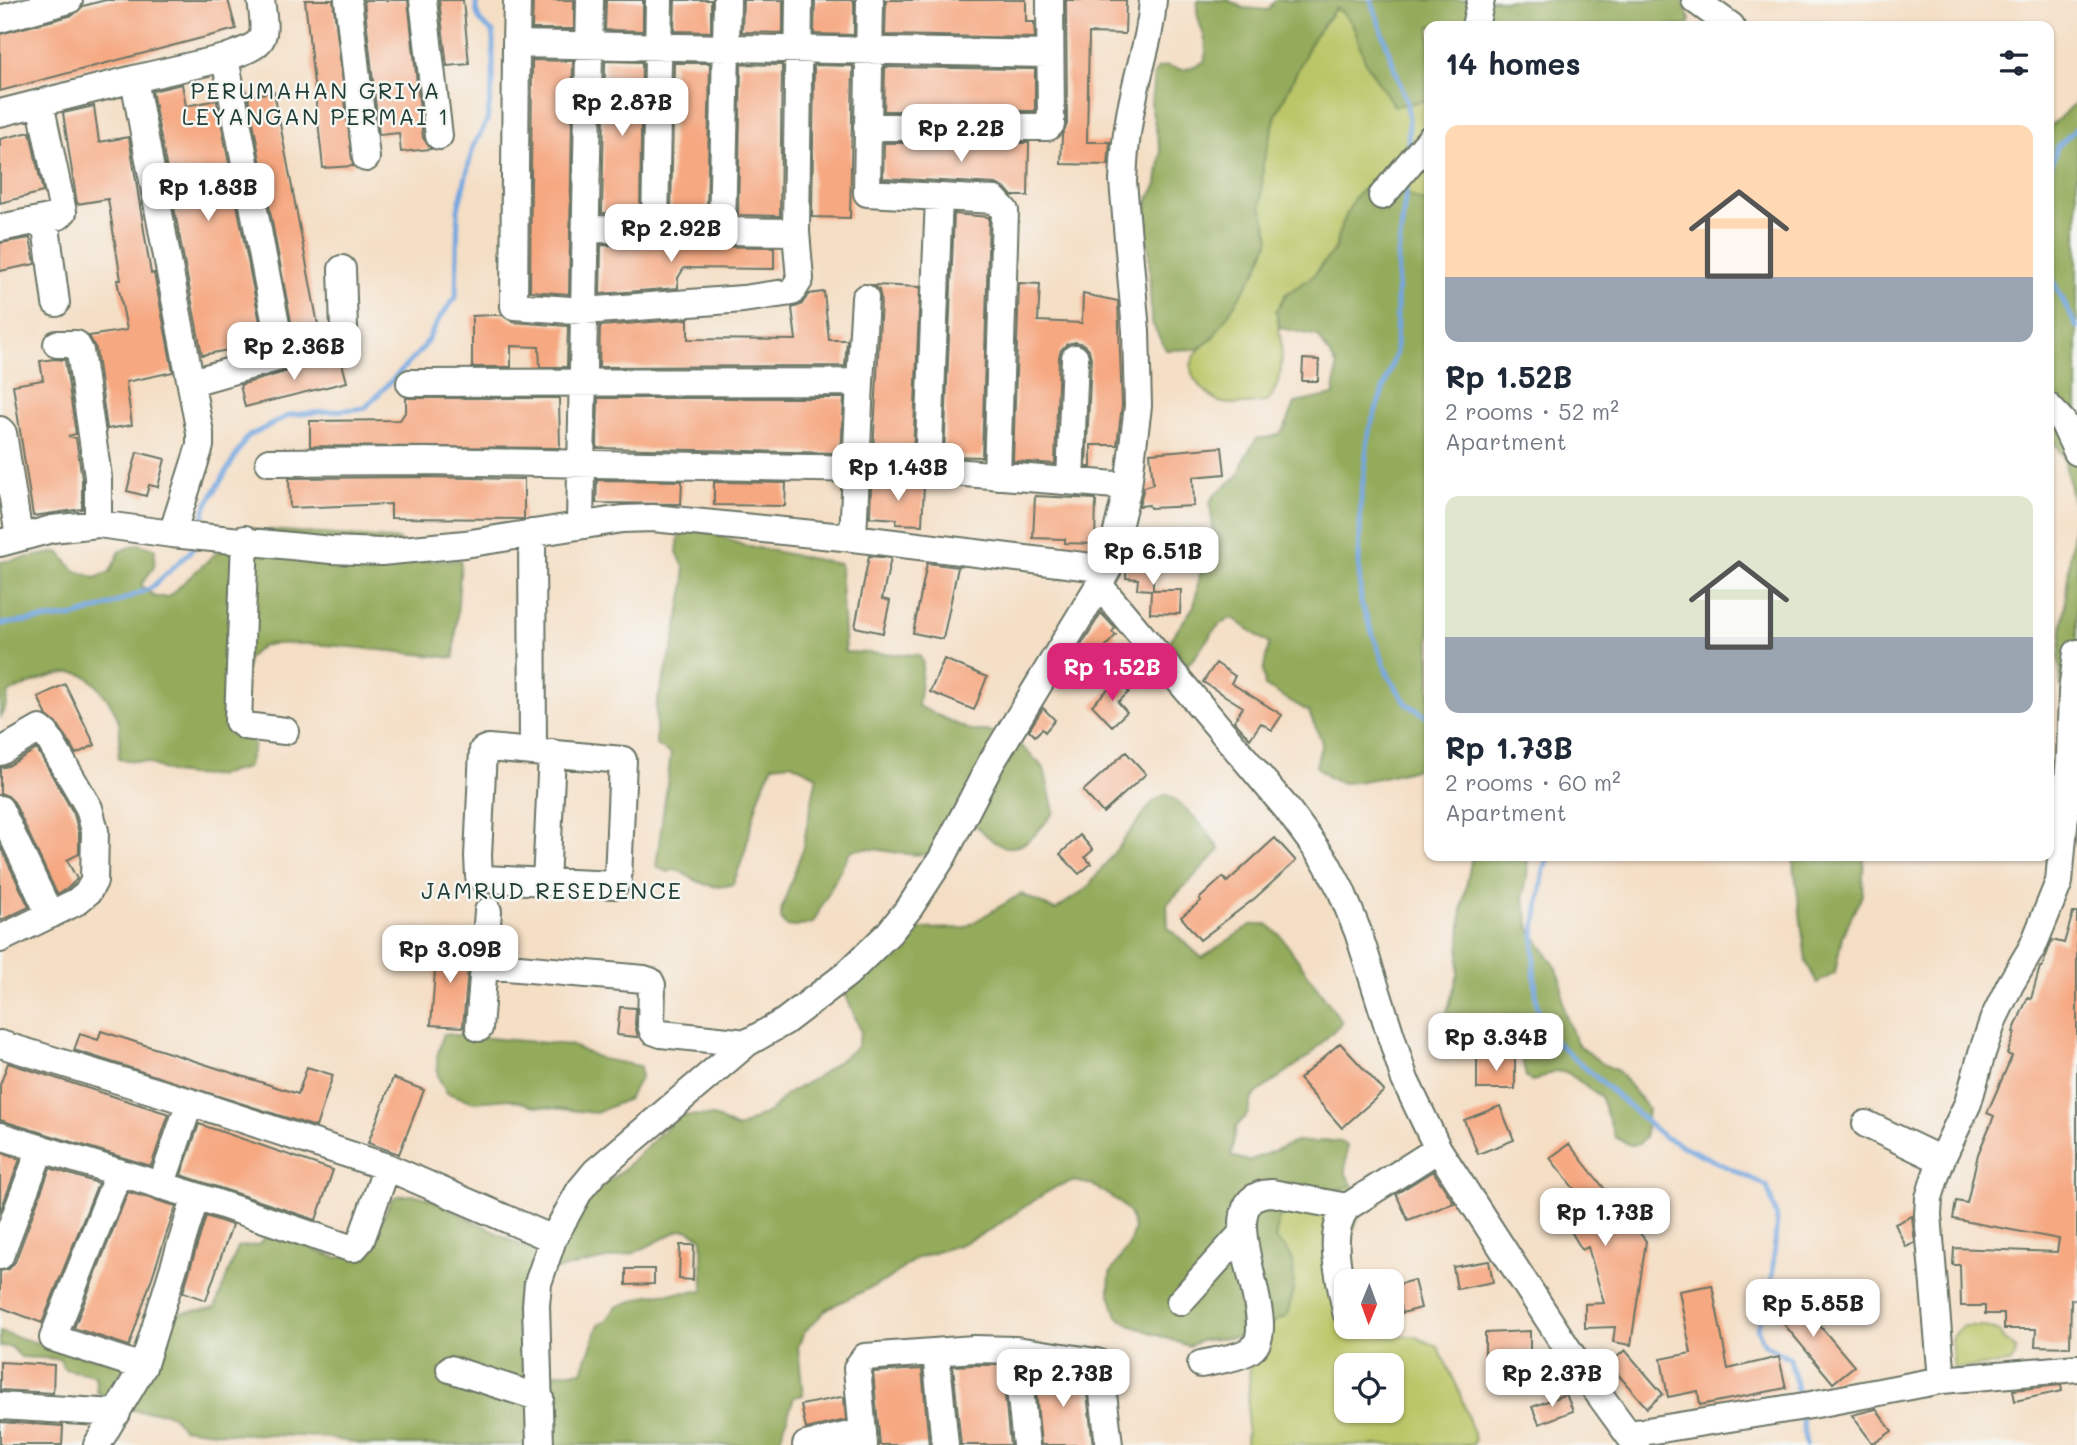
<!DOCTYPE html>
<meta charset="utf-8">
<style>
body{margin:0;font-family:Mali,sans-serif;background:#f2f2f3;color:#1f2937;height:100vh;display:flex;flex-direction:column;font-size:26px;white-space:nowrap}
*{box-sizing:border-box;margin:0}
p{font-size:23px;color:#747a83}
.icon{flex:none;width:38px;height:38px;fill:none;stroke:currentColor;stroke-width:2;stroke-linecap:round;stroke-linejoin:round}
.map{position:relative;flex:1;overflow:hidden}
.panel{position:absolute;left:1424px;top:21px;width:630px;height:840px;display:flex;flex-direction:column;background:#fff;border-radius:14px;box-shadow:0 2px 5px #0004}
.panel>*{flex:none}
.needle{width:46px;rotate:181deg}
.tools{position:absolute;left:1334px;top:1269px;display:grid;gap:14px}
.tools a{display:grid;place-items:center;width:70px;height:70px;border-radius:14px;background:#fff;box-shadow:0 2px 5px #0004;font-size:35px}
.price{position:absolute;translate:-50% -60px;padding:0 16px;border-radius:14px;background:#fff;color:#222;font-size:23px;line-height:46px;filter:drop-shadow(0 2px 4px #0008)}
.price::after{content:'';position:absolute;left:50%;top:42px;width:21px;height:16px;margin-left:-10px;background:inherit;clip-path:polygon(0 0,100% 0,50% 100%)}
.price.active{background:#db2777;color:#fff}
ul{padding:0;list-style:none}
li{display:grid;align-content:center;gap:14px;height:371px;padding:0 21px}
li span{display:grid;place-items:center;height:217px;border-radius:14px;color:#555}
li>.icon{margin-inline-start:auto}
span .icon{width:126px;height:126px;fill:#fffc;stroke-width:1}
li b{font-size:30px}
h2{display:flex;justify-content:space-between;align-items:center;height:84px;padding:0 21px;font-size:30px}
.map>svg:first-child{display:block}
</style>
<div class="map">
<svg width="2077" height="1445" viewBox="0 0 2077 1445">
<rect width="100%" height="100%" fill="#f6f6f2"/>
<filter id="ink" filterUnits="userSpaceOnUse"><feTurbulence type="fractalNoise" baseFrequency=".0143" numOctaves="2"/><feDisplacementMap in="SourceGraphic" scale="14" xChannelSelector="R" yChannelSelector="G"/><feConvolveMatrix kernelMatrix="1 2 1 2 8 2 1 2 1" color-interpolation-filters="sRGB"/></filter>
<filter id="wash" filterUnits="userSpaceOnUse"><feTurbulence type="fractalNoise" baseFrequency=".00686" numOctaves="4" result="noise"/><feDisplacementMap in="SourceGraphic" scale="28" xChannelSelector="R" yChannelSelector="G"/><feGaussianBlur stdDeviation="1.57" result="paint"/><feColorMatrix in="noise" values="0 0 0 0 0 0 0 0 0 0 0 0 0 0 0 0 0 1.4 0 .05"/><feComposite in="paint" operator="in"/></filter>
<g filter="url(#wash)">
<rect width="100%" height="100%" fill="#f4dec4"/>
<path fill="#bbc668" stroke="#6d824e" stroke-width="2" fill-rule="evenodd" d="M1336,8c30,21 19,45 39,66 11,12 34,20 49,27l6,-6v105l-8,2 -15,-8 -11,-12 -56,47 -4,18 -23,29 -28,19 -9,16c6,30 12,66 -9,91 -14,1 -30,4 -44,1 -7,-1 -13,-8 -18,-12 -23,-19 -15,-37 7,-52l58,-101 -9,-32 2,-43 13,-48 37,-77z
M1352,1185l10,11v13l-15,37 6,35h-7v45l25,1 9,8 34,1 24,11 20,41 17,51 -2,6h-227l5,-98 41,-48 1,-33 -6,-15 -12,-12 5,-28 24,-10zM1346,1365h45v45h-45z
M1962,1326h20l17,6 4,7 13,10 -1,8 -5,6 -56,6 -3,-30z"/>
<path fill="#94ab5c" stroke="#5a7448" stroke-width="2" fill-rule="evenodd" d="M1200,0h28l15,8 25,2 7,-10h407l8,19 -1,7h-259v69l-6,6 -30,5c-9,-14 -19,-28 -27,-42 -13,-24 -5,-38 -31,-56l-23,30 -37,77 -13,48 -2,43 9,32 -13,32 -45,69 -14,10 -32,1 -15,-29 -2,-71 -5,-15 1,-18 4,-19 8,-14 4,-31 -10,-47 3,-31 4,-7 8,-2 18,4 20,-8c8,-25 -9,-35 -7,-60z
M2077,101v597l-16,-12 -2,-28 16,-146 -11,-54 -15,-23v-307z
M1382,182h14l11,12 15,8 8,-2v564c-16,6 -77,22 -91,18 -10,-3 -17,-9 -23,-16l6,-24 -13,-30 -44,-26 -2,-15 6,-27 -36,-26c-23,6 -29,33 -46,47l-18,-23 25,-36 6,-33 15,-27 -5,-43 4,-8 25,-20 5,-16 13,-21c29,1 28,-11 38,-35l39,-8 3,-29 -19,-30 -38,-8 -4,-17 9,-16 28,-19 23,-29 4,-18 14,-31 12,-11z
M270,530l129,10 9,21 53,-1 -7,98c-34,-3 -171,-22 -193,-11 -4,3 -9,8 -13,11l-9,58 15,28 -7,24 -31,8 -26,-1 -18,-2 -26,-11 -28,-3c4,-32 4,-42 -16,-67 -7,-9 -13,-17 -25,-19 -19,-3 -52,13 -69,20l-3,16 -5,8v-155l59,-10 15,18 21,8 15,-6 10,-21 18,-7 17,5 -1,18 -13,18 14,12h13l48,-44z
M695,531l17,1 30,13 98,19 5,88 74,3 4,7 -5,44 53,25h16l30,11 27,26 10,44c-14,17 -32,46 -58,31 -9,-6 -16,-15 -26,-21 -9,8 -18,19 -28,26 -27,17 -63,-6 -92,3l-37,72 -17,4 -10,-1 -5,-7v-9l21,-59 15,-75 -26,-13 -18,2c-14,26 -19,49 -26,78 -3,14 -9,28 -14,41 -21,8 -39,-4 -57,-15l-8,3 -12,-5 15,-113 -15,-9v-39l18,-63 11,-60 -1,-16 -7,-15 2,-16z
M1166,794c23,14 39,34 54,56l-53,54 1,23 34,31 49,-33 16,-1 13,11 62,87 -33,34 -52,37 -5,6 -5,16 -11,12 -5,29 17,5 50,-20 17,2 8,-3 17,2 7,4 -2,26 7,13 -48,16 -24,10 -5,28c4,4 10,8 12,12 12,18 6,45 0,64l-36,21 -47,4 -16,6 -58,-21 -13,-9 -8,-25 1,-18 19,-28 5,-16 -4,-15 -11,-12 -27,-17 -18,-4 -16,5 -14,8 -57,38 -26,12 -46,15 -26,20 -61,29 -24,24 -6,15 5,48 -9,2 -16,48h-412l-43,-8 -100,-4 -41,-5c-15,-24 -28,-13 -49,-18 -12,-4 -25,-12 -36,-18l-2,-16c-11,-5 -21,-3 -32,-8l-3,-9 -39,-2 -10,-10 -11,-1v-14l72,21 76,13 20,-32 3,-16 8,-5 36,-5 23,-61 20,-2 10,-10c27,0 46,19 72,23l33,-20 18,-37 6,-5 19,-1 17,5 97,50 26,-2 16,-29 23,-27 28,-22 56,-55 34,1 24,13 36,-20 12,-14 32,-18 40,-30 4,-16 -16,-38 58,-46 9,-15 9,-3 43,-1 57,-34 34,16 32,-22 65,-85zM680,1230h9l13,8 1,53 -54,4 -33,12 -10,14 -7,3 -17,47 -57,5c-7,-38 -4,-64 7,-101l102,-22z
M1472,856h56l-1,23 -4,16 7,34 24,35 7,15 3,32 13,33 26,20 15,7 30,37 -3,29 -6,7 -9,1 -15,-8 -15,-41 -32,-23 -13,-2 -23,11 -6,-5 -7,-32 -18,-15 -18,2 -34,21 -6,-8 -1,-16 16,-55 4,-66z
M1793,856h71l-2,39 -20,41 -7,37 -18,10 -11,-21z
M443,1034l127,11 32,14 38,7 1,11 -13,22 -32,14 -61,-7 -26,-7 -35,3 -27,-9 -9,-16 -1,-20z"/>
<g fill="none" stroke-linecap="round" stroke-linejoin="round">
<path stroke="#72a6df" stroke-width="5" d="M1371,0l36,103 2,17 -1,31
M2049,172l8,-25 20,-19
M1407,182l-9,75 -2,96 -27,77 -8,68 -2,70 2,35 28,74 18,27 23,14
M2049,273l28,55
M199,529l8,-25 40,-67 43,-22 75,-7 58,-60 16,-29 17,-22 2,-88 15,-62 14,-26 6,-39v-50c-15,-11 -17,-14 -17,-32
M0,624l76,-8 34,-11 41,-17 41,-38 2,-5
M1549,856l-5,13 -10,66v35l3,35 12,31 115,101 103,49 10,32 -6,73 -14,38 8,16 25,13 9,40
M1801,1414l5,31"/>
</g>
<g id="blocks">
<path fill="#f6a881" d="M106,0h122l8,29 -236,62v-57l73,-19 10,-9z
M305,0h28l20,166 -30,2z
M364,0h44l15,138 8,11 -30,3 -2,-19 -20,2z
M439,0h24l6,64 -22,2z
M533,0h41v29h-42z
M606,0h37v31l-38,-1z
M675,0h36v32l-37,-1z
M743,0h40v33l-41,-1z
M815,0h39v35l-40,-1z
M886,0h140v22h8l1,16 -150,-3z
M1066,0h60l-1,34 -36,-1 -2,109h23l-2,23 -47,-1 1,-29 5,-11z
M532,60l41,1 -4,233 -39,-3z
M605,61l37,1 -2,152 -38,-1z
M674,63h36l-3,152 -36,-1z
M741,64l41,1 -2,151 -42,-1z
M814,65l39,1 -3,152 -38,-1z
M885,67l150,2v42h-151z
M182,84l4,22 31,-6v2l47,241 -62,12 -50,-264z
M274,92l45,238 -25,7 -46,-241z
M94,106l5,36 30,-5 22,137 3,-1 19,99 -47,10 6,43 -25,4 -11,-80 -7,-13 38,-6 -10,-50h4l-13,-81 -31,5 -14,-91z
M30,132l13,60 -43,11v-64z
M884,143h145l-1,53h-16l-6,-7 -10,-5 -113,-6z
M954,214l35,3 -7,240 -38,-1z
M30,238l5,26 -35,7v-28z
M601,245l173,2v22l-90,-1 -6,10v10l-78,6z
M1019,283l21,1 -2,37 44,2 1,-29 35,7 4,104 -5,40h-26v22h-5l5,-109 -2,-8 -6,-6 -7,-2 -9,2 -6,6 -2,7 -4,107 -42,-3z
M873,285l47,2 -7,167 -40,-1 8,-154 -2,-9z
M824,292l5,48h18l-2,26 -246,1 1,-41 88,-7v20l108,1 -4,-32 9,-3 8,-11z
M491,315h11l11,7 55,4 -1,41h-27l-1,-20 -28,-1v21h-39v-51z
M340,356l7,26 -102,25 -5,-22z
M54,359l11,1 11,74 -8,2 8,2 6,40v31l-49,7 -20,-131 30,-5 -3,-19z
M1303,359l16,1 -1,21h-16z
M406,398h153l1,50 -250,-2v-25l90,-1 6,-9z
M598,398h246l-3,55 -244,-5z
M1222,447l3,27 -32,3 1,29 -44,2 -1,-3 -10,1 5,-19 9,-3 -3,-31z
M137,452l28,7 -7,28 -9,-2 -3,11 -19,-5z
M424,477l100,2v40l-133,-1v-14l-101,4 -1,-30z
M597,480l85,1 -1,23 -85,-1z
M714,482l72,1 -1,23 -71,-1z
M871,485l53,1 -2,39 -26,-1 1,-5 -27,-2z
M1035,496l61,3 -1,45 -30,-1v-4l-32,-1z
M869,556l22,2 -9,41 8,2 -7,32 -28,-6z
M1127,558l26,1v31h28l-1,24 -30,-1 1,-23 -14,-1 1,-10 -12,-1z
M927,563l31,4 -15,72 -30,-6z
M1101,613l14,15 -3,4 4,3 -42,47 -10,-9z
M944,659l43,18 -13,33 -44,-18z
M1216,663l19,13 -4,7 51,32 -10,15 -11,-7 -11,16 -16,-18 9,-14 -40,-25z
M1118,680l11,12 -11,10 9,10 -15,14 -20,-21z
M65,684l30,61 -19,9 -17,-28 -12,-10 -9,-19z
M1043,708l12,12 -10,12 -3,-3 -7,7 -6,-6z
M37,749l37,65 5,19v21l-12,6 10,19 -10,10 -10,5 -43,-92 -6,-6 -8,-3v-25l8,-2z
M1126,752l20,22 -43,39 -20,-22z
M1080,835l13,15 -8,7 6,7 -12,10 -19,-20z
M1275,838l21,23 -42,38 -54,41 -19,-23 20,-16 -2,-2 24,-22 4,5z
M0,846l29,61 -29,14z
M2073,913h4v387l-6,-1 -1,48 -35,-1 1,-17h-32v-15h-19v-8h-24l-1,-41h-7l1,-17 103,4 2,-13 -106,-20 3,-18 11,2 11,-49 16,-38 -7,-3 25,-57 -5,-2 8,-21 -2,-1 15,-35 3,2 9,-32h2l10,-27 12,3z
M437,944l33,2 -7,81 -32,-2z
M620,1007l16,1 -1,17 3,12 -21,-2z
M101,1031l197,63 9,-27 26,8 -17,52 -242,-77 6,-16 18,6z
M1340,1043l44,48 -42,37 -43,-49z
M1515,1056v33h-38v-32z
M8,1063l161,51 -18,52 -151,-46v-35z
M393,1078l31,12 -25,64 -31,-11z
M1500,1106l14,34 -36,14 -14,-34z
M199,1124l134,46 -17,50 -135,-45z
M1569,1144l77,97 -15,104 -18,-3 2,-15 -30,1v-24l19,-1 -16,-56 -6,3 -20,-34 23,-13 -35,-45z
M0,1152l20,7 -20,53z
M50,1168l48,15 -56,140 -42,-16v-36l9,-2 6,-7z
M1433,1171l21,32 -46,17 -12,-26z
M128,1192l48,14 -47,140 -55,-18z
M206,1216l26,9 -26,75 -23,-8z
M1912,1216l3,27 -9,4 -11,-23z
M680,1245h14l-1,35 -14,-1z
M1489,1261l4,21 -36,7 -4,-22z
M626,1269h28v15l-28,1z
M1414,1280l7,28 -19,5 -7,-28z
M1712,1285l16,84 51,-12 7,31 -86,17 -2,-14 -30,6 -7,-38 30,-6 -12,-62z
M1786,1293l27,31 3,-3 38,45 -21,17 -55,-66 3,-2 -9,-10z
M1530,1331v24l-29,1v5l-16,1v-29z
M1625,1350l38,44 -16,14 -38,-44z
M0,1362l54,3 -1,28 -53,-3z
M974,1365h28l8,80h-49l-8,-79z
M922,1369l7,76h-49l-7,-73z
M1034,1369l51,7 8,69h-52z
M2061,1385l1,6 -47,10 -2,-11z
M1566,1394l7,17 -34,13 -7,-17z
M841,1397h3l2,23 -40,9 -5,-24z
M1876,1409l16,22 -19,13 -21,-29z
M0,1422l63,4 -1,19h-62z"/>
</g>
</g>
<g filter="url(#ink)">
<use href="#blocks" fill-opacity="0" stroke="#6a7566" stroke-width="2"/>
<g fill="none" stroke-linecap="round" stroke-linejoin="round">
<g stroke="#6a7566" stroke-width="30">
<path id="minor" d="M348,0l18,158
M423,0l16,136
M517,0l-1,44 533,10
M870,0l-3,193 128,7 10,11 -8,265
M1153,0c-2,33 -11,58 -18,90 -7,30 -11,60 -12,91l13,150 2,75 -10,80 -20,83 -9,16 188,224 39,53 15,28 17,42 47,148 33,69 142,219 56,77
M1695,0l36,26
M0,19l69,-19
M1475,26l6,-26
M516,44l-2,262 70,5 159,-12 49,-7 8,-13 -4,-47
M225,58c41,-15 42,-15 36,-58
M134,79l91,-21 57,298
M0,113l134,-34 66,354v13l-28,88
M867,127h181l3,-3 -1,-124
M1382,196l48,-57
M45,219l11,84
M0,228l59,-12 4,-4 -23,-109
M586,229l210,3 3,-232
M655,230l4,-230
M722,231l5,-231
M57,344h19l4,7 18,126v47
M192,382l145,-41 7,-12 -2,-60
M860,382l5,-84
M410,383l450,-1 -7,156
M2049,407l14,15 14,30
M0,430l3,3 16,104
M269,462l155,-1 504,9 200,16
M928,470l11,-273
M1070,481l5,-123
M580,524l10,-524
M532,533l1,219 90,8 -5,119 -3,6 -132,-6 -4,-3 -1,-20 5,-106 5,-2 45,4
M245,539l-7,182 7,5 40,5
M0,543l52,-14 46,-5 74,10 159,16 50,2 84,-8 157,-25 31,-1 200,20 255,31
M0,752l40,-23 6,5 43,74 6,23 -1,50 -6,11 -12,10 -76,37
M0,809l50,106
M546,883l6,-130
M484,965l4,-54
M479,1028l5,-63 160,14 6,2 2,4 -1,40 2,6 8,3 86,9
M0,1044l190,58 197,65 166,72
M1866,1124l75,36
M0,1136l196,60 154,52h4l7,-8 26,-73
M119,1172l-66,166 90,29
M161,1186l29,-84
M0,1256l41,-108
M1180,1302l63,-70
M1346,1312c-5,-32 -21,-77 1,-105l91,-58
M1016,1350l10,95
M936,1352l9,93
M1201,1364c13,-3 43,-7 52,-16 30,-28 -50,-154 19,-155l75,14
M450,1369l90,29
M1942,1380l-14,-165 1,-17 6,-20 7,-20 26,-55 14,-50 12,-35 16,-33 23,-39 26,-64 11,-125 2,-65 5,-39
M0,1406l117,7
M1629,1434l182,-29 131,-25 135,-12
M97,1445l46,-78 53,-171
M540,1445l-4,-140 2,-22 15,-44 27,-49 15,-18 152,-129 37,-21 63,-48 42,-41 21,-26 32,-49 49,-95 108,-178
M806,1445l57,-13
M864,1445l-7,-77 8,-11 109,-8 42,1 81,12 3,6 9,77"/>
</g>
<use href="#minor" stroke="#fff" stroke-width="26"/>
</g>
</g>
<g text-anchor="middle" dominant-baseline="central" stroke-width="5" stroke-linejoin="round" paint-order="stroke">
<g font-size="23" letter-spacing="2" fill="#1f3d34" stroke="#f6f6f2">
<text x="316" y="90">PERUMAHAN GRIYA<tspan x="316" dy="26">LEYANGAN PERMAI 1</tspan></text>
<text x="552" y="890">JAMRUD RESEDENCE</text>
</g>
</g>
</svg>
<div class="tools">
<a><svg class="needle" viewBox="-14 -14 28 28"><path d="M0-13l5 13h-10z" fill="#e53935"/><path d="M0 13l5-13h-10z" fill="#747a83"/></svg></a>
<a><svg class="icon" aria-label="locate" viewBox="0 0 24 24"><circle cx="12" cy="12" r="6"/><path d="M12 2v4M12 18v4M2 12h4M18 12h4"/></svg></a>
</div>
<b class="price" style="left:622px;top:138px">Rp 2.87B</b>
<b class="price" style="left:961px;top:164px">Rp 2.2B</b>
<b class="price" style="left:208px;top:223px">Rp 1.83B</b>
<b class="price" style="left:671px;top:264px">Rp 2.92B</b>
<b class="price" style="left:294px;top:382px">Rp 2.36B</b>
<b class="price" style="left:898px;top:503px">Rp 1.43B</b>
<b class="price" style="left:1153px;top:587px">Rp 6.51B</b>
<b class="price active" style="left:1112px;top:703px">Rp 1.52B</b>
<b class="price" style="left:450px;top:985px">Rp 3.09B</b>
<b class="price" style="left:1496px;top:1073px">Rp 3.34B</b>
<b class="price" style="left:1605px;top:1248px">Rp 1.73B</b>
<b class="price" style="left:1813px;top:1339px">Rp 5.85B</b>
<b class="price" style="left:1063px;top:1409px">Rp 2.73B</b>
<b class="price" style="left:1552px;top:1409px">Rp 2.37B</b>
<section class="panel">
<h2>14 homes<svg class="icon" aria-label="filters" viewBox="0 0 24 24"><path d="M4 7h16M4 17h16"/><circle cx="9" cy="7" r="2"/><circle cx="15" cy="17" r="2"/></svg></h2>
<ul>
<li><span style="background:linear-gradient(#ffd9b3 70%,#9aa5b1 0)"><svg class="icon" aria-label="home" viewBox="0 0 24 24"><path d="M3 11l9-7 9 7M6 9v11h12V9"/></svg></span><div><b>Rp 1.52B</b><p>2 rooms · 52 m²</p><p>Apartment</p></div></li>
<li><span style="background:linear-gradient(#dfe7d0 65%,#9aa5b1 0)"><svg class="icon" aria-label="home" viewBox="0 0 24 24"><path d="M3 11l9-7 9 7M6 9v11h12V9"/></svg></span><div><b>Rp 1.73B</b><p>2 rooms · 60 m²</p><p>Apartment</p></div></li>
</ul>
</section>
</div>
